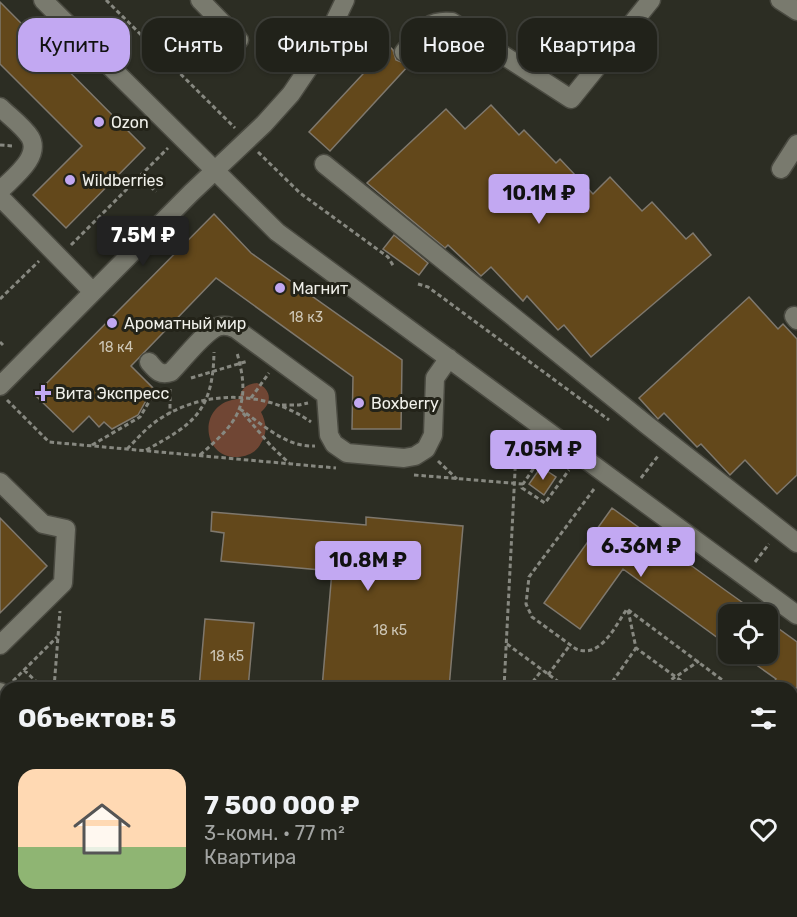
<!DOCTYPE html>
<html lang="ru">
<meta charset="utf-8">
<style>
body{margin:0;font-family:Rubik,sans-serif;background:#2d2f27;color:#f1f3f6;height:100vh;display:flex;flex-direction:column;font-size:22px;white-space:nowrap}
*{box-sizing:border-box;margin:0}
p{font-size:20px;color:#a2a4a2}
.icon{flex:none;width:33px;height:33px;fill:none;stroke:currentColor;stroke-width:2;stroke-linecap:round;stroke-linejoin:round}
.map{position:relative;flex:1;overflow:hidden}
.drawer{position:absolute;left:0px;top:682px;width:798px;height:236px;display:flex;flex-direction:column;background:#21221a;border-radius:18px 18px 0 0;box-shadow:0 2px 4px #0004,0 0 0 2px #3e3f39}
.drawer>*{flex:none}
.top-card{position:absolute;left:18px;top:18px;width:762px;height:54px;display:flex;gap:12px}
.controls{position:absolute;left:718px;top:604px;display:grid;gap:12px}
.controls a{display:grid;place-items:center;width:60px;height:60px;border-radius:12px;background:#21221a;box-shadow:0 2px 4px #0004,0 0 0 2px #3e3f39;font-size:30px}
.price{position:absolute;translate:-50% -51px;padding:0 14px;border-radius:6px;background:#c2a8f2;color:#111;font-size:20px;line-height:39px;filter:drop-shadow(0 2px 3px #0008)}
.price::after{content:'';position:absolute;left:50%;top:36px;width:18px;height:14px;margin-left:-9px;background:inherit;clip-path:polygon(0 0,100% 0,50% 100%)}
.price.current{background:#222;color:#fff}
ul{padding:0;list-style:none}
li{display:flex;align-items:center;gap:18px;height:150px;padding:0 18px}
li span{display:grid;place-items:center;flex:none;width:168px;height:120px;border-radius:18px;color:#555}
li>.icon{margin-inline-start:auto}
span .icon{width:72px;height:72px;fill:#fffc;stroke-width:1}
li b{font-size:26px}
h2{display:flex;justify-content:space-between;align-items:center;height:72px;padding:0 18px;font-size:26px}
.tag{padding:0 21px;border-radius:18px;background:#21221a;box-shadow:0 2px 4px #0004,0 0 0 2px #3e3f39;font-size:21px;line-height:54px}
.tag.current{background:#c2a8f2;color:#111}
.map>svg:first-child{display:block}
</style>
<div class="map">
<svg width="797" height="917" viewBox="0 0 797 917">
<rect width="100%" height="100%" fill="#2c2d23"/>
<path fill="#704634" d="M257,383c14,6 16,19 4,29 5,10 7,21 0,31 -4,9 -13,13 -23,14 -38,2 -41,-56 1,-58 2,-10 7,-15 18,-16z
M6,817v87l-6,-1v-80z"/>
<path fill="#63481b" stroke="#7f786d" stroke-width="1.5" d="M0,2l145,146 -79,80 -33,-33 49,-49 -82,-82z
M389,46l4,4 3,10 13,5 -79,86 -21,-19z
M491,105l28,30 5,-5 32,33 4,-4 33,35 17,-17 32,34 10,-9 34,37 7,-6 18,22 -120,102 -27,-32 -6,5 -31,-34 -4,5 -32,-34 -10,9 -33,-31 -3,3 -78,-65 79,-74 19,20z
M214,214l37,39 151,107 -1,69h-49l1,-52 -137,-99 -85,88 22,22 -15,27 -26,14 -8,-7 -5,5 -10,-11 -16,16 -38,-37z
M394,235l34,28 -9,12 -36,-26z
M749,297l29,32 5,-5 14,15v136l-20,19 -32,-34 -15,15 -29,-31 -4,3 -33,-34 -6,6 -19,-21z
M541,467l15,10 -12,18 -15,-11z
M612,508l113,82 35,25h-31v31l-106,-77 -43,60 -36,-26z
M212,512l154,13v-8l97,9 -14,162h-127l10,-117 -111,-10 3,-28 -13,-2z
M0,518l47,48 -47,47z
M205,619l49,4 -6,65h-49z
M768,621l29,21v46h-28l7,-9 -35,-25h27z"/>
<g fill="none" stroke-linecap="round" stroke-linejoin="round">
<g stroke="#4a4a41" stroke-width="21">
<path id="minor" d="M43,0l234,232 520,383
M200,0l39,40
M780,0l17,11
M404,52c16,-18 22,-33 48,-30l119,77 80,-99
M0,107c9,9 23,19 30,30 12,20 -18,41 -30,54
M324,164l323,261 150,118
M781,169l16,-25
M0,197l93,95
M794,316l3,4
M149,362c7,8 11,14 22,10 12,-12 31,-38 46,-45 7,-3 13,-1 19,2l90,66 3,40 5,9 13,9 57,5 11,-2 11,-7 7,-14 2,-57 14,-20
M0,386l191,-193 73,-69 27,-30 31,-46 23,-48
M0,482l43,42 23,5 -3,54 -63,62
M0,692l6,6
M792,785l5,-6
M0,789l6,-6
M792,865l5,-4
M543,912l4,5
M625,917l7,-5
M716,917l7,-5"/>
</g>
<path stroke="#878880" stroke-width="3" stroke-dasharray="4.5 3" stroke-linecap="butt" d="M106,0l129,128
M0,145l13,1
M258,152l42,41 88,64 6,10
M140,176l16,16
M98,218l16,16
M71,245l97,-97
M418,284l10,3 181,133
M0,299l39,-38
M0,342l3,3
M191,378l57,-17
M170,389v24
M251,398l18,-25
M7,400l42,42 287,26
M282,405h17l9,-2
M240,409c22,15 47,39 75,37
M243,413l28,33 18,17
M92,445l48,-28 16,-27
M127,449c10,-10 19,-21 31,-29 46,-31 108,-30 153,2
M146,450c48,-26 67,-39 68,-98
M546,450l-23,34 -1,4 23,15 24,-33
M200,455c38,-33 52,-50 37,-102
M438,461l19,18
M414,475l109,9
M641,478l17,-22
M594,489l-65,88 -3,27 6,13 44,32c25,10 39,-23 51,-40l106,79
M755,562l14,-18
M628,610l8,38 55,40
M507,644l60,44
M24,670l19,18
M548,675l22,-30
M13,681l44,-44
M54,688l6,-77
M504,688l13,-256
M528,688l14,-18
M608,688l28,-40
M659,688l40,-27
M0,828l6,-6"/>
<use href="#minor" stroke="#797a6e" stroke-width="18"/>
</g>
<g fill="#c2a8f2" stroke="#232319" stroke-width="2">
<circle cx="99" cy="122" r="6"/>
<circle cx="70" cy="180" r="6"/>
<circle cx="280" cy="288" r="6"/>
<circle cx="112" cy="323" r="6"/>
<path d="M40 384h6v6h6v6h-6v6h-6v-6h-6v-6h6z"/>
<circle cx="359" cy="403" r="6"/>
</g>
<g text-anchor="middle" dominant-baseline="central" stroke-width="6" stroke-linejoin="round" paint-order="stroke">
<g font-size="14" fill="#cdc6b6">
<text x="306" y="317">18 к3</text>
<text x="116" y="347">18 к4</text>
<text x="390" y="630">18 к5</text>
<text x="227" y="656">18 к5</text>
</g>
<g font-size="16" fill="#f0f0ea" stroke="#232319" text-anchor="start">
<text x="111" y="122">Ozon</text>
<text x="82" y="180">Wildberries</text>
<text x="292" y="288">Магнит</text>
<text x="124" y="323">Ароматный мир</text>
<text x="55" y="393">Вита Экспресс</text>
<text x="371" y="403">Boxberry</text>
</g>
</g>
</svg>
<div class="controls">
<a><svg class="icon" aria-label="locate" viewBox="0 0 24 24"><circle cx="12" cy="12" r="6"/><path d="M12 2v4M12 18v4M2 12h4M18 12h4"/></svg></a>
</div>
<b class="price" style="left:539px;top:225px">10.1M ₽</b>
<b class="price current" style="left:143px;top:267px">7.5M ₽</b>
<b class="price" style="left:543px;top:481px">7.05M ₽</b>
<b class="price" style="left:641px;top:578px">6.36M ₽</b>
<b class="price" style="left:368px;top:592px">10.8M ₽</b>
<div class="top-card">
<a class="tag current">Купить</a>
<a class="tag">Снять</a>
<a class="tag">Фильтры</a>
<a class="tag">Новое</a>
<a class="tag">Квартира</a>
</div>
<section class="drawer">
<h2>Объектов: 5<svg class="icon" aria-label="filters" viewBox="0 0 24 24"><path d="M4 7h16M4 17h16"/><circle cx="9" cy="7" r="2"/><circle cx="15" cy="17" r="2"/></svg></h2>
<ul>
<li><span style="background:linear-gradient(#ffd9b3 65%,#8fb573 0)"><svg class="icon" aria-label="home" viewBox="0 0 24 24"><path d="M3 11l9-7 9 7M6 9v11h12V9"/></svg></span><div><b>7 500 000 ₽</b><p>3-комн. · 77 m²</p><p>Квартира</p></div><svg class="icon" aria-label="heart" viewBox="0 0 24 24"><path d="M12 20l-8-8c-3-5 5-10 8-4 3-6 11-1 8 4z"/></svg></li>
</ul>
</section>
</div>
